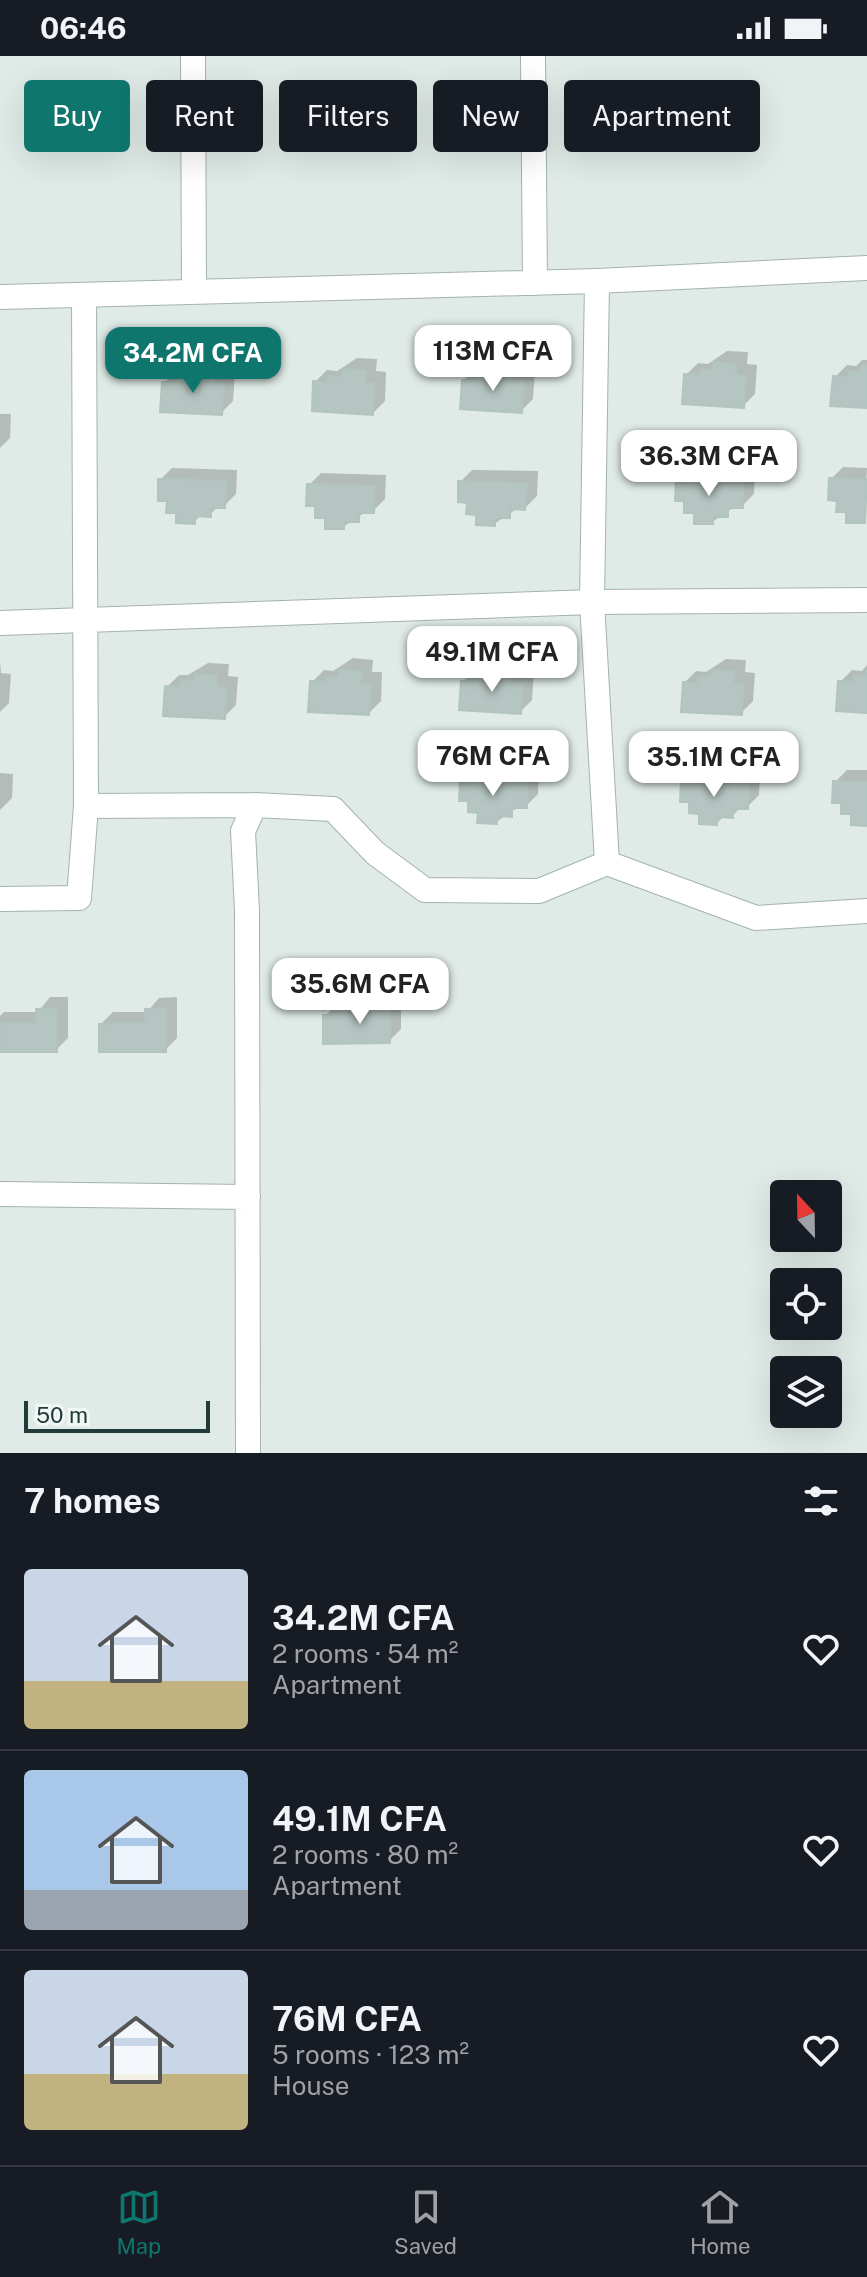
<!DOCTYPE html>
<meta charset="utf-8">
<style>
body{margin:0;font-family:"Public Sans",sans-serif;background:#242831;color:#f1f3f6;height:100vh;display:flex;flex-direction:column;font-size:30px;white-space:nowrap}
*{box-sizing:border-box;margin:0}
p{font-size:26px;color:#9ea1a6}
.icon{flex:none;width:44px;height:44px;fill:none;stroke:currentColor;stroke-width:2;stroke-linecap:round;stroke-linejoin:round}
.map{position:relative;height:1397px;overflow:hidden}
.details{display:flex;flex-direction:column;background:#171b24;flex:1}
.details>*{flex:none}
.hud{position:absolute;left:24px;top:24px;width:820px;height:72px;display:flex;gap:16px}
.needle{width:52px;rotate:338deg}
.tools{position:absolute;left:770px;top:1124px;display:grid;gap:16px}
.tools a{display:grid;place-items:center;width:72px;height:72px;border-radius:8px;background:#171b24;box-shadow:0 8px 32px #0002;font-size:40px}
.scale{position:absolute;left:24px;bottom:20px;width:186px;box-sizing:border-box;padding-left:8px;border:4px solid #213b38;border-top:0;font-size:22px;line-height:28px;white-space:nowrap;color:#213b38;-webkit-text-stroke:6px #f0f7f5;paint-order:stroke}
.price{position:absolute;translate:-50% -68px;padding:0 18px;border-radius:16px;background:#fff;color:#222;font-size:26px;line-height:52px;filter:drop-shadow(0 2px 4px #0008)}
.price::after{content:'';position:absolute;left:50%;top:48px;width:24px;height:18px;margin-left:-12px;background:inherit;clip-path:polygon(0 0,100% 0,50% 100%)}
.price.selected{background:#0f766e;color:#fff}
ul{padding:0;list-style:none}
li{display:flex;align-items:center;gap:24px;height:200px;padding:0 24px}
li+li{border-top:2px solid #363941}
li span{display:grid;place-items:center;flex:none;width:224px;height:160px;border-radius:8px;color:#555}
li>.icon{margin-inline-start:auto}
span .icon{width:96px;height:96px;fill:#fffc;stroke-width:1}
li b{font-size:34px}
h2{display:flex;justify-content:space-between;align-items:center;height:96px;padding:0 24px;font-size:34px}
.chip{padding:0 28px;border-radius:8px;background:#171b24;box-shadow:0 8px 32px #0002;font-size:28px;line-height:72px}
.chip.selected{background:#0f766e;color:#fff}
.status{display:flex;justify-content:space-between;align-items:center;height:56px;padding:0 40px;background:#171b24;direction:ltr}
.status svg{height:22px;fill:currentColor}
.tab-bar{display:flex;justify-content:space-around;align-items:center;height:112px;border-top:2px solid #363941;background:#171b24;font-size:22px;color:#9ea1a6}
.tab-bar a{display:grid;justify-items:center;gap:4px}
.tab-bar .selected{color:#0f766e}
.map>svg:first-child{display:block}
</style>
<div class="status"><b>06:46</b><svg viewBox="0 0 49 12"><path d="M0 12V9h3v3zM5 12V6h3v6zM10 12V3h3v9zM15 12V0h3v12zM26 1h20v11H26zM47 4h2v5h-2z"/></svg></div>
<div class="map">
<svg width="867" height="1397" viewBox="0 0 867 1397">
<rect width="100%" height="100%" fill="#e0ebe7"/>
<path fill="#0003" d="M727,295l21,1 -1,12 10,1 -2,29 -12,12 -57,-31 12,-12 10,1z
M505,301l20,1 -1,12h11l-2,29 -12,12 -57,-31 11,-12 10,1z
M205,302l20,2v12h10l-2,29 -12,12 -57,-30 12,-12h10z
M357,302l20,1 -1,12 10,1 -1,29 -12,12 -58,-31 12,-12 10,1z
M862,304h5v46l-32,-29 12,-12 9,1z
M0,358h11l-1,24 -10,10z
M843,411l24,1 -3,53 -25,-22 -8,-20z
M172,412l65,2 -1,24 -12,12h-6l-8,9 -8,-1 -8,8 -16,-11 -18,-31z
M690,412l65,2 -1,24 -12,12h-6l-24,16 -26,-22 -8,-20z
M472,414l66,1 -1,25 -12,12h-7l-24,16 -25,-23 -9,-19z
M321,417l65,2 -1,24 -12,12h-6l-24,16 -26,-22 -8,-20z
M353,602l20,2 -1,12h10l-1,29 -12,12 -57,-31 12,-12 9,1z
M504,602l20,1v12h10l-2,29 -12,12 -57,-30 12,-12h9z
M726,603l20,1 -1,12 10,1 -2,28 -12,12 -57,-30 12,-12 10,1z
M0,605l1,12 10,1 -2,29 -9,9z
M208,607l21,1 -1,12 10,1 -2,28 -12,12 -57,-30 12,-12h9z
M867,609v46l-27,-29 12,-12 10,1z
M474,712l65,2 -1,24 -12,12h-6l-24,16 -26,-23 -8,-19z
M695,713l65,2 -1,24 -12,12h-6l-9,9h-8l-7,7 -16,-11 -18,-31z
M847,714h20v54l-23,-23 -9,-19z
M0,717l13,1 -1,24 -12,12z
M383,933h18v40l-12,12 -64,-25 12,-12h34z
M50,941h18v41l-12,12h-56v-34l4,-4h34z
M177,941v41l-12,12 -64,-26 12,-12h34l12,-14z"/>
<path fill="#b5c5c1" stroke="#b2c4bf" stroke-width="2" d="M713,306l23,2v11l10,1 -2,32 -62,-4 2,-30 15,1 1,-6 13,1z
M862,309h5v43l-37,-2 3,-30 15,1v-6l13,1z
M491,312l23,1 -1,12 11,1 -2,31 -62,-4 2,-29 15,1v-7l13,1z
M343,313l23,1 -1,13h10l-2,32 -61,-4 1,-30 15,1 1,-6 13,1z
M191,314l23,1v12l10,1 -2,31 -62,-3 2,-30h15v-5h14z
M829,422l38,1 -2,44h-19v-11h-10l1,-11 -9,-1z
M158,423l68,2 -1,27h-15l1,9 -16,-1v8l-19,-1v-10h-10l1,-12h-9z
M676,423l68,2 -1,27h-15v9h-15v7h-19v-11h-10v-12h-9z
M458,425l69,2 -2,27 -15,-1v9h-15v8l-19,-1v-10l-10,-1 1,-11 -9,-1z
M307,428l68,2 -1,27h-15v9h-15v7h-19v-11h-10v-12h-9z
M490,613l23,1v12l10,1 -2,31 -62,-4 2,-29 15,1v-7l13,1z
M339,614l23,1 -1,12 10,1 -2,31 -61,-3 2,-31 15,1v-5h14z
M712,614l23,2 -1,11 10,1 -2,31 -61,-3 2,-30 15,1v-6h13z
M867,614v43l-31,-2 2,-30 15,1v-6l13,1z
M194,618l24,1 -1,12 10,1 -2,31 -62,-3 2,-30 15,1 1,-7 13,1z
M460,723l68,2 -1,27h-15v9l-15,-1v8l-20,-1 1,-10 -10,-1v-11h-9z
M681,724l68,2 -1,27h-15v9l-15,-1 -1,8 -18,-1v-10l-10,-1v-11h-9z
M833,725l34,1v44l-16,-1v-11h-10v-11h-9z
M369,944h21v43l-67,1v-29h46z
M57,952v44h-57v-29h36v-14z
M145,953h21v43h-67v-28l46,-1z"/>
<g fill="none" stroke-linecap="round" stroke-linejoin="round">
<g stroke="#a3b3af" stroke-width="26">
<path id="street" d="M193,0l1,236
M533,0l2,227
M597,225l-5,321 15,261 149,55 111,-7
M84,239l2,511
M0,241l597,-16 270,-13
M0,567l592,-21 275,-2
M0,843l79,-1 7,-92 169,-1
M0,1138l248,3
M248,1397l-1,-542 -4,-80 12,-26 78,4 42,44 50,37 114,1 68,-28"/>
</g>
<use href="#street" stroke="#fff" stroke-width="24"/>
</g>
</svg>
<div class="tools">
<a><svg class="needle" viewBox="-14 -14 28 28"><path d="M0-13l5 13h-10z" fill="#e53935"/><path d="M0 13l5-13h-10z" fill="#9ea1a6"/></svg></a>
<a><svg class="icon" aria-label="locate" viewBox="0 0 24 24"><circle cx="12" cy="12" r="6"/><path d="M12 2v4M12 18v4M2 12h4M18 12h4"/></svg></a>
<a><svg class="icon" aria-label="layers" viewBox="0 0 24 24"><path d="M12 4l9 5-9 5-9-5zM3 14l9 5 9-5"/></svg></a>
</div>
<div class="scale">50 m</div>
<b class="price" style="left:493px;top:337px">113M CFA</b>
<b class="price selected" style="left:193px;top:339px">34.2M CFA</b>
<b class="price" style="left:709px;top:442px">36.3M CFA</b>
<b class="price" style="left:492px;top:638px">49.1M CFA</b>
<b class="price" style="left:493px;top:742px">76M CFA</b>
<b class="price" style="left:714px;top:743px">35.1M CFA</b>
<b class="price" style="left:360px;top:970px">35.6M CFA</b>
<div class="hud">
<a class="chip selected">Buy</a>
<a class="chip">Rent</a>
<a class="chip">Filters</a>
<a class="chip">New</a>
<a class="chip">Apartment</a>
</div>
</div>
<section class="details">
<h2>7 homes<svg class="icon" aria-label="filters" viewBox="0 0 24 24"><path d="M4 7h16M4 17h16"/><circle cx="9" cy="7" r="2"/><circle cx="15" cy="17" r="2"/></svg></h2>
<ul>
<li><span style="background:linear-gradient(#c9d6e8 70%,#c2b280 0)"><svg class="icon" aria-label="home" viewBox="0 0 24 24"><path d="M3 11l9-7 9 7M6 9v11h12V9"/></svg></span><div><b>34.2M CFA</b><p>2 rooms · 54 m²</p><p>Apartment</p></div><svg class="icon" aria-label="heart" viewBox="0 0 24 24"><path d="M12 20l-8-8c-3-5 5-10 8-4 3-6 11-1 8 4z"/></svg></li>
<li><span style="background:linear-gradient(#a9c7e8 75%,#9aa5b1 0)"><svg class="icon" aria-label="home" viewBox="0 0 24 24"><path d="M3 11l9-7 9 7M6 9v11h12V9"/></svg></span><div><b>49.1M CFA</b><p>2 rooms · 80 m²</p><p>Apartment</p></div><svg class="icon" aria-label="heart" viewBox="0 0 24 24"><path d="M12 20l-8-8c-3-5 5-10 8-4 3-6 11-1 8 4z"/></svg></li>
<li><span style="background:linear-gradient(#c9d6e8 65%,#c2b280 0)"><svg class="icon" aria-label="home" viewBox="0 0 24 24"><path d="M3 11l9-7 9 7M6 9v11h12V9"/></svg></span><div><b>76M CFA</b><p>5 rooms · 123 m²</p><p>House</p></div><svg class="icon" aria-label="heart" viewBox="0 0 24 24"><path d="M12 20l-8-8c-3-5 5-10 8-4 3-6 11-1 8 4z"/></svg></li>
</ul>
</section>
<nav class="tab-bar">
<a class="selected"><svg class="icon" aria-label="map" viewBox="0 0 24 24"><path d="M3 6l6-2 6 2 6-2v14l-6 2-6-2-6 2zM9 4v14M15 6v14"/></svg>Map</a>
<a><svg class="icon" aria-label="saved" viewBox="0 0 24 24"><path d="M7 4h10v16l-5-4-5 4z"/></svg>Saved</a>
<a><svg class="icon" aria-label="home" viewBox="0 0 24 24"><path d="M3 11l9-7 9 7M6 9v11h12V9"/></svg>Home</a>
</nav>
